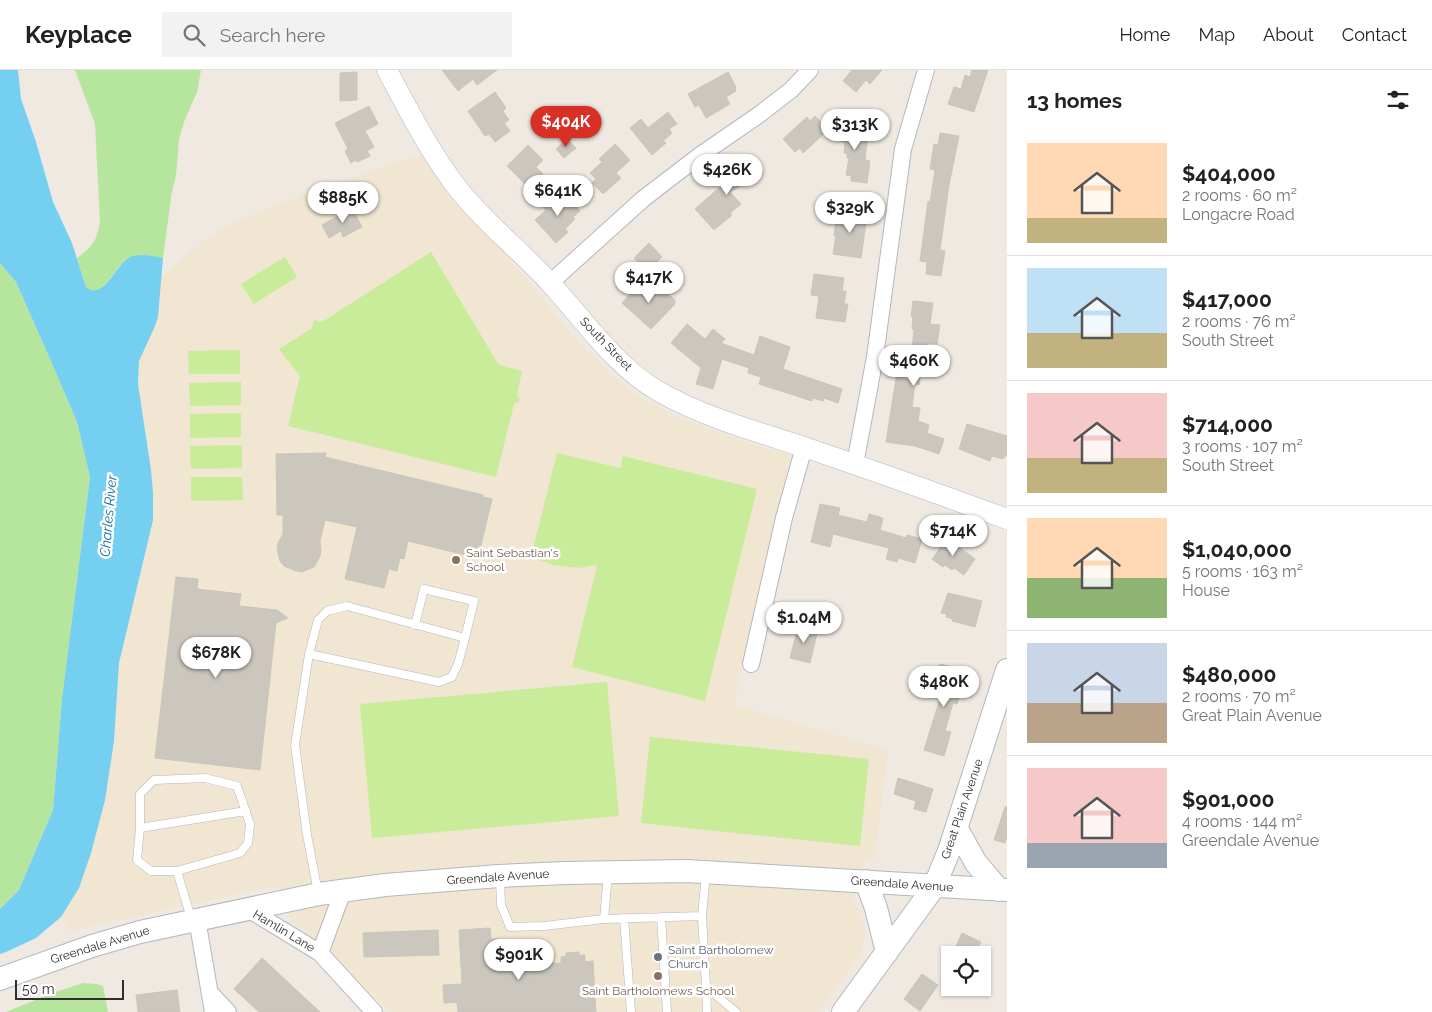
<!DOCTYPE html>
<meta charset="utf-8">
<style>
body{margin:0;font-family:Raleway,sans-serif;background:#f2f2f2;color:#222;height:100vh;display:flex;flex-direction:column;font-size:19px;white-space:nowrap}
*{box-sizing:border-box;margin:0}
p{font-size:16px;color:#767676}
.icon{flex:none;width:28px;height:28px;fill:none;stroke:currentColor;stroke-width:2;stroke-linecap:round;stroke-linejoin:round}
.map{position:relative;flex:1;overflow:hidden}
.drawer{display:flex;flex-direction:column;background:#fff;width:425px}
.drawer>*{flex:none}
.buttons{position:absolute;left:941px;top:876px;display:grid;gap:10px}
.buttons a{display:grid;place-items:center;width:50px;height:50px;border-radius:0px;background:#fff;box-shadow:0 1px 4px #0004;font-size:25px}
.scale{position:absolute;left:15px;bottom:12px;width:109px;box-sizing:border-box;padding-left:5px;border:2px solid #2e2e2e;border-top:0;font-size:14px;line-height:18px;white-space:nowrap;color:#2e2e2e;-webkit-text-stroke:4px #fff;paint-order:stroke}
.price{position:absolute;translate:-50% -42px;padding:0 11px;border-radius:18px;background:#fff;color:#222;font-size:16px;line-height:32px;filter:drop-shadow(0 1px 2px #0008)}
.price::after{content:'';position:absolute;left:50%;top:30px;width:15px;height:11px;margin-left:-8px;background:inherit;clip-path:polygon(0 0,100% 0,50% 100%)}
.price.active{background:#d93025;color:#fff}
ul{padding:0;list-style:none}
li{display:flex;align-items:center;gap:15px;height:125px;padding:0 20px}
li+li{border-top:1px solid #e0e0e0}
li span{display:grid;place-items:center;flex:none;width:140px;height:100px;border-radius:0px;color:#555}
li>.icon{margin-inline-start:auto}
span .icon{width:60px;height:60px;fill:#fffc;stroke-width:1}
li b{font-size:21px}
h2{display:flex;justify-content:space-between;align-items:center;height:60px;padding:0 20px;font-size:21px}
header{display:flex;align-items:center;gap:30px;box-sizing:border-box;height:70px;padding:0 25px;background:#fff;border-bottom:1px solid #e0e0e0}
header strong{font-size:24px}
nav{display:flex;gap:28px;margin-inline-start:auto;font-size:18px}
.search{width:350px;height:45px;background:#f2f2f2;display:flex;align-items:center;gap:12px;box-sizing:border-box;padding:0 18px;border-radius:0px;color:#767676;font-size:19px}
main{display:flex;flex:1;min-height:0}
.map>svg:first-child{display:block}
</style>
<header>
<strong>Keyplace</strong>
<div class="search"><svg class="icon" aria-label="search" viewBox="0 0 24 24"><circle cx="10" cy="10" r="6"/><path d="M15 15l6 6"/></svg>Search here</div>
<nav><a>Home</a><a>Map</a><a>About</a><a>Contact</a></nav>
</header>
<main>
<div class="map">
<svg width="1007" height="942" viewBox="0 0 1007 942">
<rect width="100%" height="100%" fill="#efe9e1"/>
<path fill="#f0e6d1" d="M421,84l99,117 51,63 37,37 33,27 39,20 84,30 27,6 -57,251 154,45 -13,108 -10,4 -11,39 11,26 -4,26 -43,59h-427l-101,-94 -9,-30 -12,-1 -198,44 -10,-14 18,-29 35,-147 5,-78 34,-143v-27l-15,-109v-14l1,-9 16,-35 3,-9 3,-40 46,-39 30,-17 77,-31z"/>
<path fill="#b6e59e" d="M75,0h126l-4,22 -13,30 -5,17 -3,37 -4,15 -9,67c-12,-2 -25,-5 -36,1 -13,7 -23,42 -41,28l-9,-29c16,-12 20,-17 23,-37l-5,-97z
M0,193l16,19 38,86 23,54 13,55 -28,222 -9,111 -34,80 -19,19z
M83,913l14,1 6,2 5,26h-102l49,-20z"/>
<path fill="#c9ec9a" d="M431,182l68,113 23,6 -5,24 3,5 -6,4 -18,73 -208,-51 12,-50 -21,-27 33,-21 2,-8 8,2z
M285,187l12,20 -43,27 -13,-20z
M240,280v24h-51l-1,-23z
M241,312v23l-51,1 -1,-23z
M241,343v24l-51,1v-24z
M242,375v23l-51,1 -1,-23z
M557,383l63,15 3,-12 134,33 -52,212 -133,-34 25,-102 -18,3 -26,-3 -22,-8z
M191,407h51l1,23 -52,1z
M607,612l12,134 -247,22 -12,-134z
M650,667l219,22 -9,87 -219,-23z"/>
<path fill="#75cff0" d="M0,0h18l3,29 15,43 17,60 19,41 14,44c17,14 29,-20 41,-28 11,-7 24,-3 36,-1l-5,59 -3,9 -16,35 -1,23 13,86 2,23v27l-34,143 -5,78 -9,59 -14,53 -12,35 -18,29 -25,21 -30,14 -6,2v-45l19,-19 34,-80 9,-111 28,-222 -13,-55 -23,-54 -38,-86 -16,-19z"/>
<path fill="#cbc7bf" stroke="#cbc5ba" d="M442,0h55l-20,15 -4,-6 -15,12z
M852,0h30l-12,14 -4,-4 -10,12 -13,-11z
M972,0h16l-14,42 -26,-8 6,-17 7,2 4,-14 5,2z
M357,2v28l-17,1v-28z
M728,2l8,15 -1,1 1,3 -10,6 4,7 -24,14 -7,-13 -4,2 -7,-13z
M495,22l11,16 -3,3 6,9 -5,3 6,8 -15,11 -6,-8 -4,2 -17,-25z
M369,36l9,18 -13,7 9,16 -7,4 3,5 -13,6 -1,-2 -5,3 -6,-12 3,-2 -13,-26z
M668,42l9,12 -8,5 3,4 -9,8 3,2 -14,12 -22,-27 11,-9 7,9z
M815,46l13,14 -25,23 -3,-5 -5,4 -12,-13 24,-22 3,4z
M836,54l17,9 1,-9 15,2 -4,34 5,1 -3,22 -16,-2v-5l-5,-1 3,-17h-2v-5h-3l1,-10 -16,-8z
M940,63l19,3 -10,49 -9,65 5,1 -4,25 -15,-2 1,-12 -7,-1 8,-60 2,1 5,-32 -5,-1 4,-25 4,1z
M567,69l9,9 -12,10 -8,-9z
M615,74l15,16 -14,13 5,5 -18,16 -11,-11 4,-4 -6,-6 12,-11 -3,-3z
M528,75l15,15 -7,7 7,7 -14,14 -22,-22z
M756,89l7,15 -33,18 11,12 -11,9 2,2 -18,15 -19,-21 42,-37 -2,-2z
M564,123l16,18 -7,6 2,2 -10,10 3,3 -12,11 -21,-23 11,-10 -3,-3 8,-8 3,3z
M352,138l10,19 -19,10 -2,-6 -12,7 -7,-13z
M837,141l30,5 -6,42 -28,-4 3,-18h-2z
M649,173l13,14 -15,14 -13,-13z
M814,204l30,4 -2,13h4l-2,13h4l-3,18 -29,-4 3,-22 -8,-1z
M643,210l15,14h10l7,6v4l-24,25 -29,-26z
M913,231l20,2 -3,21 10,1 -3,19 -10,-1 -1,10 -3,-1 -4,33 -4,-1 -3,23 8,1 -2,13 11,4 -2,8 17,6 -5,15 -24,-8 -29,-4 12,-76 12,2 4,-38 -2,-1 1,-12 -2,-1z
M687,254l18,15 8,-10 12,10 -4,4 33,12 6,-19 30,11 -7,22 59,20 -4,14 -14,-5 -1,3 -10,-3 -1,3 -53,-17 2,-7 -13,-4 1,-5 -27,-9 -9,30 -17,-5 5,-16 -30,-25z
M967,354l40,12v18l-4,5 -11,-3 -2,5 -31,-12z
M326,383l-1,4 158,38v2l9,2 -14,59 -70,-17 -4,18 -4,-1 -3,13 -8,-2 -5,19 -39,-9 12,-52 -32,-7 -5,21 1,9 -1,6 -6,11 -12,5 -6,-1 -12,-5 -4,-5 -3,-12 1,-6 5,-9v-19h-6l-1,-61z
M820,434l20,4 -2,7 29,7 2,-8 14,4 -3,12 26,8 1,-3 15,4 -7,24 -17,-5 -1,4 -11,-3 3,-11 -56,-14 -3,13 -19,-5z
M947,468l28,21 -11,16 -10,-7 -2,2 -7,-5 -2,2 -11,-8z
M176,507l22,2 -1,10 44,5 -2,12 38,4 11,8 -12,5 -16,147 -105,-12z
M948,523l34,8 -7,26 -23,-6 1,-2 -7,-2 1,-3 -6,-1z
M800,555l18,4 -8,34 -20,-5 6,-23h2z
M940,594l24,6 -5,16h3l-5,18 -4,-1 -8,28 6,1 -7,24 -20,-6 19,-61 -9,-2z
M898,708l35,11 -7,23 -12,-3 2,-8 -22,-7z
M1005,737h2v29l-2,7 -11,-3z
M490,858l1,11h7l2,28 61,-4v-6l5,-1v-3l13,-1v3h6v7l8,-1 3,51h-138l-1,-10 -13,1 -1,-18 19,-1 -3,-54z
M438,860l1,25 -75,2 -1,-24z
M962,863l19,9 -7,13h-22z
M262,888l58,54h-61l-25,-23z
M922,904l16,11 -18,26 -16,-12z
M177,920l3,22h-42l-2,-17z"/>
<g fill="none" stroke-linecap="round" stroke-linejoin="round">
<g stroke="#b4b7c1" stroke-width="9">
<path id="service" d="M415,555l9,-36 50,12 -9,37
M309,584l9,-34 9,-9 20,-5 118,32 -7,26 -6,13 -13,5 -130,-28 -14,91 12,90 11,57
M140,758l106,-17
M177,801h-26l-14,-11 3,-32v-34l14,-14 51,-2 32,8 13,38 -2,19 -8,10 -63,18 14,47
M706,803l-4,43 4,71 30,25
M500,808l1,27 9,22 34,-1 60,-7 98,-3
M661,847l6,95
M624,848l7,94
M604,849l4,-45
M706,917l1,25"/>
</g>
<g stroke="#b4b7c1" stroke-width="18">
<path id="minor" d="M550,213l93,-84 56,-43 61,-42 31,-24 19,-20
M855,394l20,-107 28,-208 23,-79
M751,594l33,-146 20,-71
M248,839l72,44 54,59
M197,849l16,93
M320,883l23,-62
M211,924l17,18"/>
</g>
<g stroke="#b4b7c1" stroke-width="21">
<path id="tertiary" d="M387,0c22,41 43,83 72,120 27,34 63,62 92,94 34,37 63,81 107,107 45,26 97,40 146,56 68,23 135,47 203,72"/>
</g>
<g stroke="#b4b7c1" stroke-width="24">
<path id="secondary" d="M957,759l19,34 23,27
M866,811l10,27 11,44
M0,909l92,-33 48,-14 179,-38 66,-9 114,-9 66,-3 121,-2 321,19
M843,942l91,-125 15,-36 58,-181"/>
</g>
<use href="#service" stroke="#fff" stroke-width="8"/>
<use href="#minor" stroke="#fff" stroke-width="16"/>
<use href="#tertiary" stroke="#fff" stroke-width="20"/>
<use href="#secondary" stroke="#fff" stroke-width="22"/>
</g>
<g fill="#8d6e63" stroke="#fff" stroke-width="2">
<circle cx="456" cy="490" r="5"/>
<circle cx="658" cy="906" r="5"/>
</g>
<circle fill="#6b7280" stroke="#fff" stroke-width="2" cx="658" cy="887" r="5"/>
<g text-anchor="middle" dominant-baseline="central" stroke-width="5" stroke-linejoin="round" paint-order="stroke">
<g font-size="12" fill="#2e2e2e" stroke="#fff">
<text transform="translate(606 274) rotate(46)">South Street</text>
<text transform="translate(962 739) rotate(-71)">Great Plain Avenue</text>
<text transform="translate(498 807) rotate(-4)">Greendale Avenue</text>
<text transform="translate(902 814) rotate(4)">Greendale Avenue</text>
<text transform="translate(284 861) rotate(31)">Hamlin Lane</text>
<text transform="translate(100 875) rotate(-17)">Greendale Avenue</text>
</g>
<g font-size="12" fill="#785e54" stroke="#fff" text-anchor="start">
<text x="466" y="483">Saint Sebastian's<tspan x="466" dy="14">School</tspan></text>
<text x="658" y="921" text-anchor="middle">Saint Bartholomews School</text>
</g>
<g font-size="12" fill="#5b616d" stroke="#fff" text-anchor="start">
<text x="668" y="880">Saint Bartholomew<tspan x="668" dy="14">Church</tspan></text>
</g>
<g font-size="14" font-style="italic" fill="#0d6fa3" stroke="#fff">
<text transform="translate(108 446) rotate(-85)">Charles River</text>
</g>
</g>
</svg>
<div class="buttons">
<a><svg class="icon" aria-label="locate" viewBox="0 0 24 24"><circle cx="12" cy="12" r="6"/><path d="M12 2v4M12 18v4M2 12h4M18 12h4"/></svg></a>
</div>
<div class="scale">50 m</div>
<b class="price active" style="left:566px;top:78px">$404K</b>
<b class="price" style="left:855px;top:81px">$313K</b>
<b class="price" style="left:727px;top:126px">$426K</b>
<b class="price" style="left:558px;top:147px">$641K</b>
<b class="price" style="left:343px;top:154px">$885K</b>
<b class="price" style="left:850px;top:164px">$329K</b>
<b class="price" style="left:649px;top:234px">$417K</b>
<b class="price" style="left:914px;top:317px">$460K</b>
<b class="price" style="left:953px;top:487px">$714K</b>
<b class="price" style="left:804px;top:574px">$1.04M</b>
<b class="price" style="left:216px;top:609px">$678K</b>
<b class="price" style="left:944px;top:638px">$480K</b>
<b class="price" style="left:519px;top:911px">$901K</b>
</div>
<section class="drawer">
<h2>13 homes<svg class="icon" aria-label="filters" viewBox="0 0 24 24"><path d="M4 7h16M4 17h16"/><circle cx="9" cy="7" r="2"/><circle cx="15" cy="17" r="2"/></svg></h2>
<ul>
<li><span style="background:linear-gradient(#ffd9b3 75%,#c2b280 0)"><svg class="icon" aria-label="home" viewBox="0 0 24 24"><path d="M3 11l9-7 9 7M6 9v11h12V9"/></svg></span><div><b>$404,000</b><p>2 rooms · 60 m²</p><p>Longacre Road</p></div></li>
<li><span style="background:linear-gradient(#bfe0f5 65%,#c2b280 0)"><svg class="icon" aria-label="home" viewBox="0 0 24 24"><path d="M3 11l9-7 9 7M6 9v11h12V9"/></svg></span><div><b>$417,000</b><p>2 rooms · 76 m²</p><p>South Street</p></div></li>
<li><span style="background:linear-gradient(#f6c9c9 65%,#c2b280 0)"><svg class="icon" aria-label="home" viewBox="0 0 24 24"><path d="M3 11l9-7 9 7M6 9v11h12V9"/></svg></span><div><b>$714,000</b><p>3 rooms · 107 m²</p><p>South Street</p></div></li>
<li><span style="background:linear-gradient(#ffd9b3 60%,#8fb573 0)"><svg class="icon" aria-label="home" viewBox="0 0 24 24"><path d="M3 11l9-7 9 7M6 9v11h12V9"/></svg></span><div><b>$1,040,000</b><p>5 rooms · 163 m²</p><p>House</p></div></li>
<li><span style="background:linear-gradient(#c9d6e8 60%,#b9a48a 0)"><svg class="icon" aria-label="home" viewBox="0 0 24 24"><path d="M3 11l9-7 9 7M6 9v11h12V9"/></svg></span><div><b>$480,000</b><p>2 rooms · 70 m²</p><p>Great Plain Avenue</p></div></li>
<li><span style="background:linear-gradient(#f6c9c9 75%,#9aa5b1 0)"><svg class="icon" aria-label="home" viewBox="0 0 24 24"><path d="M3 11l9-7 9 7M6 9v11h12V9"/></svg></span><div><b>$901,000</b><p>4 rooms · 144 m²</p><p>Greendale Avenue</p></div></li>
</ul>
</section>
</main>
